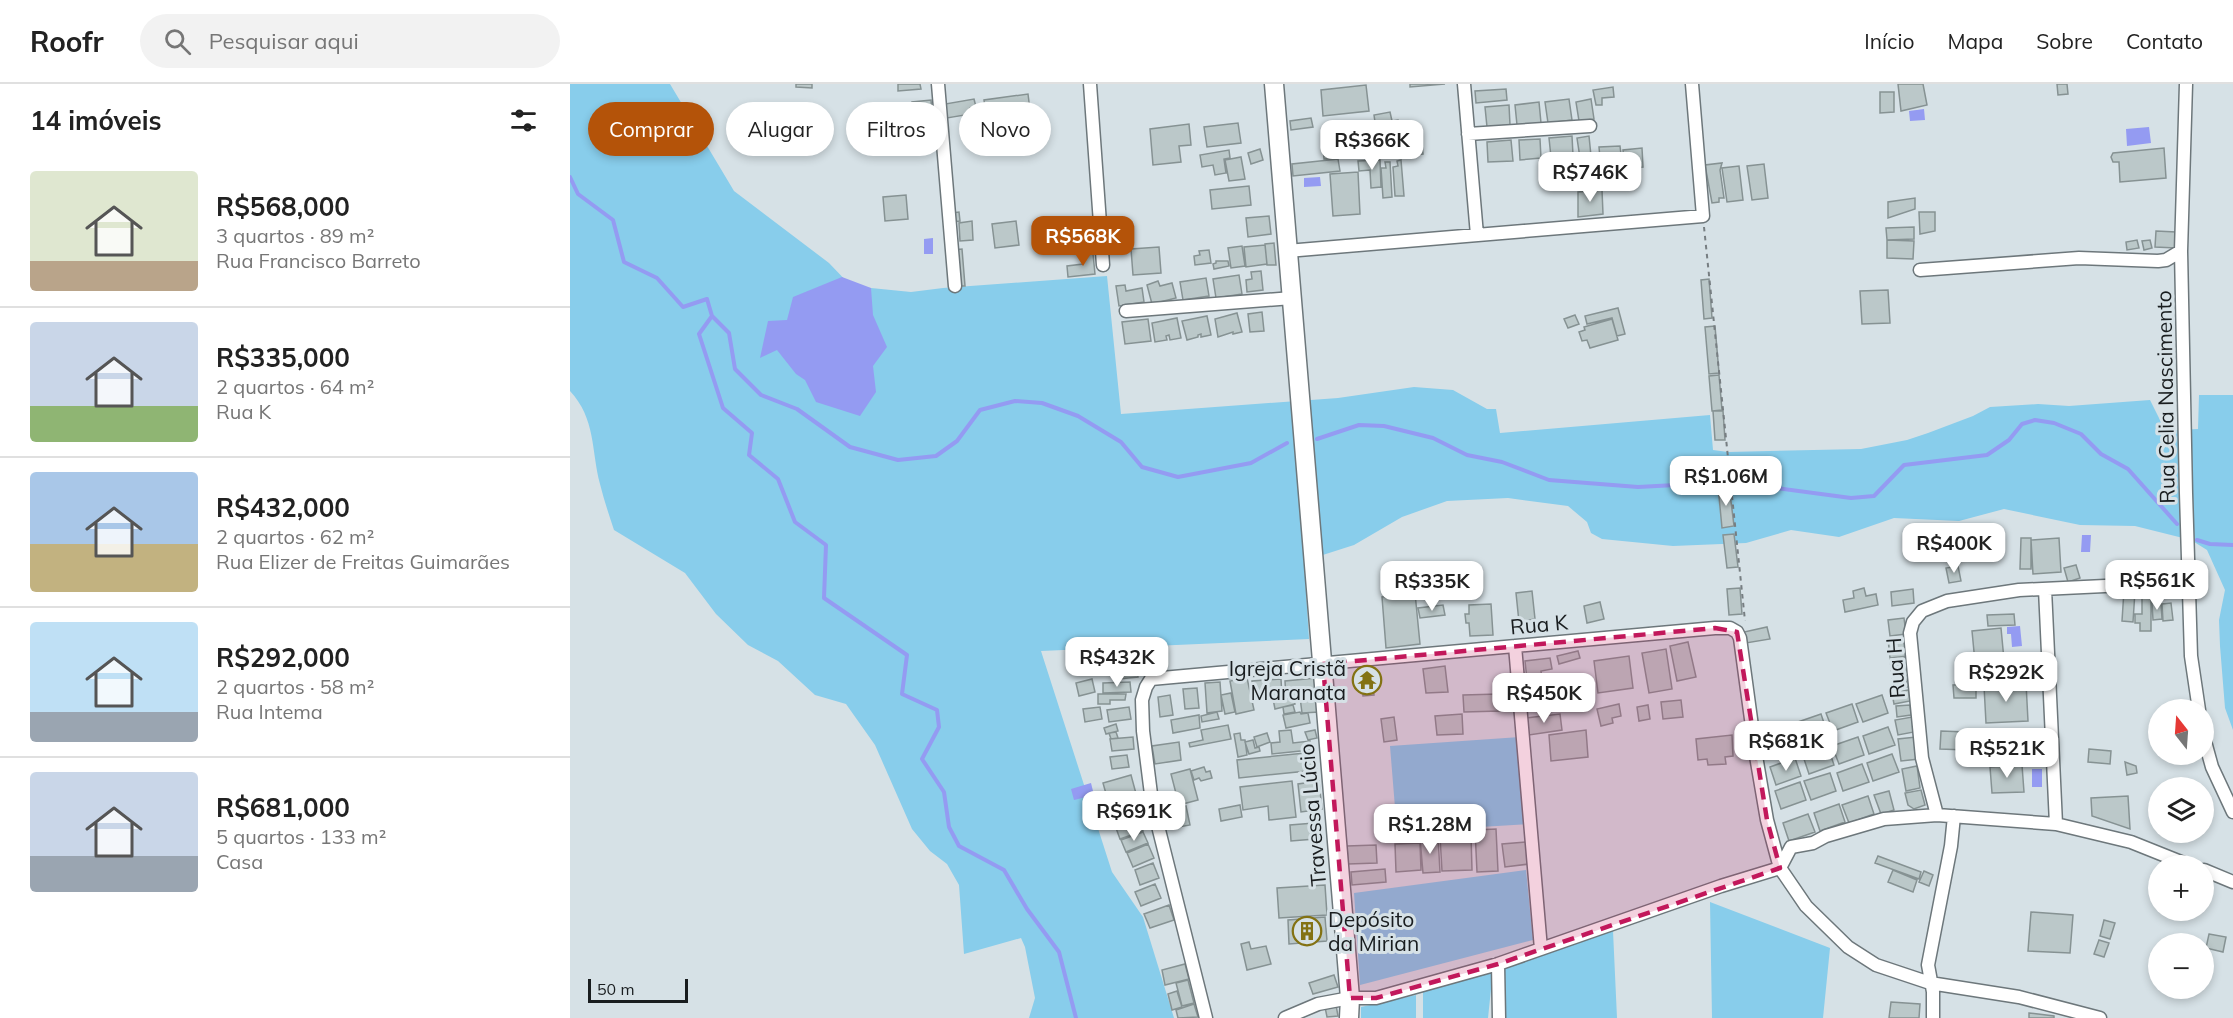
<!DOCTYPE html>
<html lang="pt">
<meta charset="utf-8">
<style>
body{margin:0;font-family:Mulish,sans-serif;background:#f2f2f2;color:#222;height:100vh;display:flex;flex-direction:column;font-size:22px;white-space:nowrap}
*{box-sizing:border-box;margin:0}
p{font-size:20px;color:#767676}
.icon{flex:none;width:33px;height:33px;fill:none;stroke:currentColor;stroke-width:2;stroke-linecap:round;stroke-linejoin:round}
.map{position:relative;flex:1;overflow:hidden}
.drawer{display:flex;flex-direction:column;background:#fff;width:570px}
.drawer>*{flex:none}
.hud{position:absolute;left:18px;top:18px;width:570px;height:54px;display:flex;gap:12px}
.needle{width:39px;rotate:343deg}
.buttons{position:absolute;left:1578px;top:615px;display:grid;gap:12px}
.buttons a{display:grid;place-items:center;width:66px;height:66px;border-radius:50%;background:#fff;box-shadow:0 3px 9px #0003;font-size:30px}
.scale{position:absolute;left:18px;bottom:15px;width:100px;box-sizing:border-box;padding-left:6px;border:3px solid #191d1f;border-top:0;font-size:16px;line-height:21px;white-space:nowrap;color:#191d1f;-webkit-text-stroke:4px #d6e1e6;paint-order:stroke}
.price{position:absolute;translate:-50% -51px;padding:0 14px;border-radius:12px;background:#fff;color:#222;font-size:20px;line-height:39px;filter:drop-shadow(0 2px 3px #0008)}
.price::after{content:'';position:absolute;left:50%;top:36px;width:18px;height:14px;margin-left:-9px;background:inherit;clip-path:polygon(0 0,100% 0,50% 100%)}
.price.active{background:#b45309;color:#fff}
ul{padding:0;list-style:none}
li{display:flex;align-items:center;gap:18px;height:150px;padding:0 30px}
li+li{border-top:2px solid #e0e0e0}
li span{display:grid;place-items:center;flex:none;width:168px;height:120px;border-radius:6px;color:#555}
li>.icon{margin-inline-start:auto}
span .icon{width:72px;height:72px;fill:#fffc;stroke-width:1}
li b{font-size:26px}
h2{display:flex;justify-content:space-between;align-items:center;height:72px;padding:0 30px;font-size:26px}
.chip{padding:0 21px;border-radius:27px;background:#fff;box-shadow:0 3px 9px #0003;font-size:21px;line-height:54px}
.chip.active{background:#b45309;color:#fff}
header{display:flex;align-items:center;gap:36px;box-sizing:border-box;height:84px;padding:0 30px;background:#fff;border-bottom:2px solid #e0e0e0}
header strong{font-size:28px}
nav{display:flex;gap:33px;margin-inline-start:auto;font-size:21px}
.search{width:420px;height:54px;background:#f2f2f2;display:flex;align-items:center;gap:15px;box-sizing:border-box;padding:0 21px;border-radius:33px;color:#767676;font-size:22px}
main{display:flex;flex:1;min-height:0}
.map>svg:first-child{display:block}
</style>
<header>
<strong>Roofr</strong>
<div class="search"><svg class="icon" aria-label="search" viewBox="0 0 24 24"><circle cx="10" cy="10" r="6"/><path d="M15 15l6 6"/></svg>Pesquisar aqui</div>
<nav><a>Início</a><a>Mapa</a><a>Sobre</a><a>Contato</a></nav>
</header>
<main>
<section class="drawer">
<h2>14 imóveis<svg class="icon" aria-label="filters" viewBox="0 0 24 24"><path d="M4 7h16M4 17h16"/><circle cx="9" cy="7" r="2"/><circle cx="15" cy="17" r="2"/></svg></h2>
<ul>
<li><span style="background:linear-gradient(#dfe7d0 75%,#b9a48a 0)"><svg class="icon" aria-label="home" viewBox="0 0 24 24"><path d="M3 11l9-7 9 7M6 9v11h12V9"/></svg></span><div><b>R$568,000</b><p>3 quartos · 89 m²</p><p>Rua Francisco Barreto</p></div></li>
<li><span style="background:linear-gradient(#c9d6e8 70%,#8fb573 0)"><svg class="icon" aria-label="home" viewBox="0 0 24 24"><path d="M3 11l9-7 9 7M6 9v11h12V9"/></svg></span><div><b>R$335,000</b><p>2 quartos · 64 m²</p><p>Rua K</p></div></li>
<li><span style="background:linear-gradient(#a9c7e8 60%,#c2b280 0)"><svg class="icon" aria-label="home" viewBox="0 0 24 24"><path d="M3 11l9-7 9 7M6 9v11h12V9"/></svg></span><div><b>R$432,000</b><p>2 quartos · 62 m²</p><p>Rua Elizer de Freitas Guimarães</p></div></li>
<li><span style="background:linear-gradient(#bfe0f5 75%,#9aa5b1 0)"><svg class="icon" aria-label="home" viewBox="0 0 24 24"><path d="M3 11l9-7 9 7M6 9v11h12V9"/></svg></span><div><b>R$292,000</b><p>2 quartos · 58 m²</p><p>Rua Intema</p></div></li>
<li><span style="background:linear-gradient(#c9d6e8 70%,#9aa5b1 0)"><svg class="icon" aria-label="home" viewBox="0 0 24 24"><path d="M3 11l9-7 9 7M6 9v11h12V9"/></svg></span><div><b>R$681,000</b><p>5 quartos · 133 m²</p><p>Casa</p></div></li>
</ul>
</section>
<div class="map">
<svg width="1663" height="934" viewBox="0 0 1663 934">
<rect width="100%" height="100%" fill="#d6e1e6"/>
<path fill="#88cdeb" d="M0,0h100l64,107 95,72 22,23 60,6 32,-4 164,-12 14,138 217,-16 76,-11 39,3 34,19h9l4,24 210,-18 3,35 15,2 133,-3 46,-9 21,-7 45,-17 17,-9 48,-3 31,2 81,-6 13,26 13,4 22,-1 1,-34h34v335l-8,-22 -5,-62 -1,-26 6,-30 -18,-40 -16,-10 -56,-14 -55,-1 -76,-16 -45,12 -65,-3 -55,19 -48,-7 -45,13 -73,3 -71,-7 -11,-6 -4,-11 -19,-16 -60,-8 -61,3 -45,16 -48,28 -50,16 5,78 -268,12 71,221 31,45 31,101h-145l6,-20 -10,-51 -4,-9 -57,16 -5,-69 -12,-21 -17,-13 -18,-22 -37,-84 -29,-41 -31,-9 -37,-34 -30,-16 -32,-31 -31,-41 -71,-43c-5,-15 -10,-30 -14,-46 -9,-34 -4,-65 -30,-93z
M950,653l10,87 -133,8 -7,-86z
M956,786l7,70 -173,45 -6,-92z
M1140,818l120,46 -7,70h-111z
M1043,847l4,87h-114v-49z
M923,886l-5,48h-65v-27z
M846,911v23h-55v-11z"/>
<path fill="#949bf2" d="M1354,25l1,11 -15,1 -1,-10z
M1579,43l2,16 -24,3 -1,-17z
M750,93l1,9 -17,1v-9z
M363,154v16h-9v-15z
M272,193l29,11 2,27 14,32 -14,19 3,26 -16,24 -44,-14 -11,-22 -9,-6 -19,-24 -17,8 8,-37 19,-1 6,-23z
M1512,451h9l-1,17h-9z
M1450,542l2,20 -10,1 -1,-13h-4v-7z
M1462,685h10v18h-10z
M521,699l3,12 -20,5 -3,-11z"/>
<g fill="none" stroke-linecap="round" stroke-linejoin="round">
<path stroke="#949bf2" stroke-width="4" d="M0,93l8,17 35,26 11,42 33,16 26,29 24,-8 5,17 -13,18 24,74 29,25 -3,22 29,24 17,43 31,23 -2,53 83,57 -5,39 35,16 2,17 -17,32 22,33 5,35 10,19 45,24 23,39 32,43 17,66
M142,232l17,17 6,36 26,26 36,14 53,38 48,13 38,-4 21,-15 23,-31 35,-9 27,2 36,13 43,26 21,25 36,10 73,-14 36,-20
M747,355l42,-14 25,1 49,12 34,17 35,7 47,18 89,7 94,-5 119,16 23,-2 30,-31 83,-10 22,-15 13,-16 13,-4 19,3 27,11 20,20 27,15 49,55
M1627,456l13,4 23,1"/>
</g>
<path fill="#bbc8c9" stroke="#869293" stroke-width="1.5" d="M226,0h16v4l-16,-1z
M328,0h22l1,5 -23,2z
M840,0h35l-35,3z
M1328,0h25l4,21 -26,6z
M1487,0h10l1,10 -10,1z
M796,1l3,26 -46,5 -2,-26z
M1043,3l1,10 -12,1v7h-6l-3,-15z
M936,5l1,11 -31,3 -1,-12z
M1310,8h14v20l-14,1z
M458,10l3,24 -54,8 -2,-16 10,-2 -1,-8z
M404,15l2,8 -6,1 1,6 -24,4 -2,-14z
M999,15l3,21 -24,3 -3,-21z
M1021,15l3,20 -15,2 -3,-19z
M361,16l2,22 -19,1 -2,-21z
M969,18l2,21 -24,2 -2,-20z
M939,21l1,20 -23,2 -2,-20z
M820,28l2,9 6,-1 1,11 -22,4 -3,-20z
M741,34l2,9 -22,3 -1,-9z
M668,39l3,20 -34,4 -3,-20z
M619,40l2,21 -12,1 2,16 -28,3 -3,-36z
M784,48l2,24 -32,3 -2,-24z
M845,51l2,10 5,-1 1,10 -33,3 -2,-19z
M1002,52l1,19 -22,2 -2,-19z
M1019,52l2,20 -11,2 -3,-20z
M970,55l1,19 -21,2 -1,-20z
M941,56l2,21 -25,1 -1,-20z
M1050,62l4,34 -22,1 -3,-34z
M1072,64l1,19 -18,2 -2,-19z
M1594,64l2,30 -46,4 -1,-20h-6l-2,-5 2,-4z
M690,65l3,11 -12,4 -3,-11z
M659,66l1,8 -6,1 2,14 -11,2 -2,-10 -11,2 -2,-12z
M671,73l4,22 -16,2 -4,-21z
M768,75l2,12 -47,5 -1,-12z
M810,76l1,27 -10,1 -1,-18 -11,1 -1,-10z
M831,76l3,36h-9l-2,-29 5,-1 -1,-5z
M815,78h5l2,35 -9,1 -2,-30h5z
M1152,79l-2,7 4,28h-5v4l-7,1 -7,-38z
M1194,80l4,34 -16,2 -5,-34z
M1169,82l4,34 -16,2 -5,-34z
M788,88l2,42 -27,2 -3,-42z
M679,102l2,19 -39,4 -2,-19z
M1032,106l1,24 -25,3v-25z
M336,111l2,24 -23,2 -2,-24z
M1345,114v11l-27,9v-16z
M389,128l1,9 -8,1v-9z
M1349,128h16v19l-15,3z
M699,132l2,18 -23,3 -2,-19z
M402,137l1,19 -13,1 -1,-18z
M446,137l3,24 -24,3 -3,-24z
M1344,143v12l-27,1 -1,-12z
M1586,147l20,1v16l-21,-1z
M1317,156l27,1 -1,18 -26,-1z
M1567,156l2,8 -12,2 -1,-8z
M1580,156l2,8 -8,2 -2,-9z
M704,159l2,22h-9l-2,-21z
M695,161l2,19 -21,3 -2,-20z
M672,162l3,20 -14,2 -3,-20z
M589,163l2,26 -28,2 -2,-26z
M392,165l3,37h-10l-2,-36z
M639,166l2,13 -16,2 -1,-9 6,-1 -1,-4z
M523,170l2,20 -27,3 -1,-11 16,-2 -1,-9z
M646,177h12l1,5 -15,3 -1,-5 3,-1z
M691,187l2,19 -16,2 -1,-12 6,-1 -1,-7z
M669,191l3,19 -26,4 -3,-19z
M636,194l3,18 -26,4 -3,-18z
M1139,195l3,39 -8,1 -3,-39z
M588,197l2,5 12,-3 4,15 -24,6 -5,-19z
M555,201l1,6 16,-3 2,14 -25,4 -3,-20z
M1318,206l2,33 -28,1 -2,-33z
M1048,224l7,26 -8,2 -5,-18 -25,6 -2,-8z
M692,228l2,19 -14,1 -2,-18z
M667,229l5,19 -9,2v-2l-15,5 -3,-18z
M1005,231l4,9 -11,4 -4,-9z
M637,232l4,19 -10,2v-3l-3,1v2l-11,3 -5,-19z
M607,234l4,20 -11,2 -1,-5 -3,1 1,4 -12,2 -3,-19z
M578,235l3,22 -26,3 -3,-22z
M1042,235l6,21 -28,8 -3,-8 -5,1 -3,-9 6,-2 -1,-3z
M1145,242l4,47 -10,1 -4,-47z
M1149,291l3,35 -10,1 -3,-35z
M1143,327h10l2,29h-10z
M1159,401l5,41 -12,2 -4,-42z
M1376,442h12l1,22h-12z
M1164,450l4,33 -11,1 -4,-33z
M1451,454h10v31h-11z
M1489,454l2,34 -28,2 -2,-34z
M1506,481l4,13 -12,4 -4,-14z
M1388,482l3,15 -12,2 -3,-15z
M1170,504l2,26 -13,1 -2,-26z
M1294,504l2,8 10,-2 2,11 -33,7 -2,-12 11,-2 -1,-7z
M1343,505l1,14 -22,3 -1,-14z
M1554,506l11,1 -2,31 -11,-1z
M962,507l3,28 -16,3 -3,-29z
M845,509l5,51 -34,4 -4,-51z
M1572,512h9v35h-11v-8h-5v-9h7z
M1030,518l4,17 -17,4 -3,-17z
M1582,519h9l1,16 -9,1z
M1601,519l2,17 -10,1 -1,-17z
M921,520l2,31 -23,1 -1,-13h-3l-1,-9h4v-9z
M873,521l2,10 -25,3 -2,-10z
M1444,530l1,11 -27,1 -1,-11z
M1334,534l2,16 -16,2 -2,-16z
M1197,543l3,12 -24,4 -2,-11z
M1431,544l5,53 -29,2 -5,-52z
M1336,553l2,19 -18,2 -2,-19z
M1118,558l8,35 -19,4 -7,-35z
M1096,565l6,40 -23,4 -7,-40z
M1008,567l2,7 -21,6 -2,-8z
M1059,572l4,32 -35,5 -4,-32z
M1339,573l2,15 -19,3 -2,-15z
M980,574l2,11 -11,2 3,25 -15,2 -4,-37z
M801,580l3,31 -11,1 -3,-30z
M567,581l1,12 -19,2 -2,-11z
M875,582l3,26 -22,1 -3,-24z
M1336,591l1,12 -14,1 -1,-12z
M677,594l7,32 -18,4 -6,-33z
M746,594l3,34 -17,1 -2,-16 -14,1 -1,-17z
M522,595l3,13 -16,4 -3,-13z
M711,595l1,18 -29,3 -1,-19z
M560,598l1,10 -28,1v-10z
M650,598l2,29 -15,2 -2,-30z
M1456,599l2,38 -42,2 -2,-37z
M1406,600v14h-22l-1,-13z
M627,604l2,20 -14,1 -2,-20z
M1339,606l1,11 -16,3 -2,-11z
M661,609l4,19 -10,2 -4,-19z
M528,610h28l-1,6h-15v4h-12z
M929,610l1,17 -36,1 -1,-17z
M600,611l3,20 -13,2 -2,-20z
M1312,611l6,18 -25,9 -7,-18z
M723,614l2,6 -20,5 -2,-10z
M1111,616l2,17 -20,2 -2,-17z
M1049,620l2,12 -9,2 1,5 -12,3 -4,-17z
M1282,620l6,18 -25,9 -7,-18z
M723,621l2,7 -11,2 -1,-7z
M1078,621l2,14 -11,2 -2,-14z
M1340,621l1,10 -14,2 -1,-11z
M530,623l2,12 -17,3 -2,-13z
M559,623l2,12 -22,3 -2,-12z
M647,628l2,7 -17,3 -1,-6z
M730,628l1,2 7,-1 2,10 -24,5 -3,-13z
M892,630l1,20 -26,1 -2,-19z
M990,630l2,16 -33,5 -3,-17z
M1251,630l6,18 -25,9 -7,-18z
M629,631l1,13 -27,5 -2,-13z
M824,633l3,23 -13,2 -3,-23z
M1342,633l2,15 -16,3 -3,-15z
M546,640l2,7 -12,3 -2,-6z
M658,641l3,14 -41,8 -1,-4 14,-3 -2,-10z
M1220,641l6,18 -25,9 -6,-18z
M1318,643l7,18 -26,9 -6,-18z
M721,646l2,13 17,-2v9l-38,4 -1,-11 9,-1 -1,-11z
M745,646l2,8 -9,2 -3,-8z
M1016,646l2,27 -37,4 -2,-26z
M1468,646l1,21 -56,2 -1,-20z
M1371,647l25,1v18l-26,-1z
M546,648l2,6 -7,1 -2,-6z
M670,649l1,7h4l2,15 -9,2 -4,-23z
M697,649l3,9 -13,5 -3,-10z
M1162,651l1,21 -8,1 1,7 -18,1 -1,-6 -9,1 -2,-21z
M563,653l1,12 -22,2 -2,-12z
M1288,653l6,18 -25,9 -7,-18z
M1346,653l3,22 -18,2 -3,-22z
M683,656l2,8 4,-1 1,4 -11,3 -4,-12z
M609,658l2,18 -26,4 -3,-18z
M1258,663l6,18 -25,9 -6,-18z
M1519,665l22,2 -1,13 -22,-2z
M745,668l2,18 -78,8 -2,-18z
M1322,670l7,18 -26,9 -6,-18z
M557,671l2,12 -17,2 -2,-12z
M1225,674l6,18 -25,9 -6,-18z
M1555,678l11,4 1,7 -10,2z
M1292,680l7,18 -26,9 -6,-18z
M1452,681l2,27 -32,1 -2,-26z
M1347,682l3,22 -14,3 -4,-22z
M634,683l2,5 4,-1 2,7 -11,3 -2,-3 -5,2 -3,-9z
M620,685l8,31 -19,5 -8,-31z
M1260,689l6,18 -25,9 -7,-19z
M561,691l7,26 -28,7 -7,-25z
M722,697l4,36 -27,3 -1,-14 -25,4 -3,-23z
M749,697l3,28 -21,3 -3,-28z
M1230,698l6,18 -25,9 -6,-18z
M1351,706l4,15 -11,4 -6,-4 -3,-12z
M1319,707l5,19 -13,4 -7,-19z
M1298,712l6,18 -25,9 -7,-18z
M1558,712l2,33 -38,-13 -1,-18z
M567,717l2,7 -20,6 -2,-6z
M1269,720l6,18 -25,9 -6,-18z
M670,721l2,12 -21,4 -2,-12z
M616,722l4,19 -11,2 -2,-7 -6,1 -2,-11z
M568,724l4,10 -28,10 -3,-10z
M1238,730l7,18 -26,9 -6,-18z
M569,736l4,11 -23,8 -4,-11z
M744,739l1,16 -24,2 -1,-16z
M926,745l2,42 -21,1 -2,-42z
M573,748l5,11 -22,9 -5,-12z
M901,751l1,35 -30,1 -2,-35z
M868,753l2,35 -17,1 -3,-35z
M957,758l2,22 -24,3 -3,-23z
M850,759l1,27 -25,2 -1,-28z
M578,760l6,14 -21,9 -6,-14z
M806,761l1,18 -29,1 -1,-18z
M1308,772l43,16 -2,7 -44,-16z
M583,779l6,15 -19,7 -5,-15z
M815,785l1,13 -34,3 -1,-13z
M1323,786l24,10 -4,12 -25,-10z
M1354,787l9,4 -4,11 -10,-4z
M585,800l6,14 -20,8 -6,-14z
M755,801l2,30 -48,3 -2,-30z
M599,821l5,15 -24,8 -6,-14z
M1461,828l42,3 -3,38 -42,-2z
M755,833l2,24 -38,3 -1,-24z
M1534,836l11,3 -5,16 -10,-3z
M1639,850l17,3 -3,15 -17,-4z
M1529,856l10,3 -5,14 -10,-3z
M679,858l2,7 15,-3 5,18 -24,6 -6,-26z
M615,880l4,15 -24,6 -3,-15z
M764,891l4,12 -25,7 -4,-11z
M618,896l6,23 -12,3 -6,-23z
M607,907l5,16 -10,3 -4,-16z
M1321,918l29,2 -1,14h-30z
M624,920l4,13 -20,1 -2,-8z
M766,921l2,11 -11,1 -2,-10z
M1459,929l25,3v2h-25z"/>
<g fill="none" stroke-linecap="round" stroke-linejoin="round">
<g stroke="#6d777b" stroke-width="15">
<path id="street" d="M368,0l17,202
M520,0l13,181
M894,0l13,151
M1616,0l-5,167 5,242 5,163 8,54
M898,50l122,-8
M717,167l416,-35 -11,-132
M1350,186l159,-12 79,3 8,-1 15,-9
M556,227l166,-13
M1475,505l11,235
M945,562l26,303
M1634,654l8,29 21,45
M1367,731l-15,-57 -12,-125 3,-11 9,-11 25,-10 72,-11 169,-8
M1210,784l11,-21 22,-4 13,-7 58,-17 53,-4 119,9 75,18 60,24
M1634,786l29,12
M928,880l1,54
M636,934l-54,-216 -9,-71 -1,-31 4,-13 5,-8 564,-51h15l7,4 3,6 16,118 11,64 13,48 26,38 42,41 28,18 54,18 89,14 81,21
M715,934l33,-14 32,-6h26l122,-34 223,-78 59,-18
M1363,934v-26l-5,-27 23,-119 3,-30"/>
</g>
<g stroke="#6d777b" stroke-width="21">
<path id="secondary" d="M704,0l76,914 -1,20"/>
</g>
<path stroke="#777e82" stroke-width="2" stroke-dasharray="4.5 4.5" stroke-linecap="butt" d="M1134,143l41,394"/>
<use href="#street" stroke="#fff" stroke-width="12"/>
<use href="#secondary" stroke="#fff" stroke-width="18"/>
</g>
<path fill="#c2185b" fill-opacity="0.2" stroke="#c2185b" stroke-width="4.5" stroke-dasharray="12 8" stroke-linejoin="round" d="M1145,544l22,4 30,188 13,48 -282,96 -122,34h-26l-27,-334z"/>
<defs>
<g id="temple-ring" transform="scale(1.5)"><circle r="9.5" fill="#d6e1e6" stroke="#837213" stroke-width="1.5"/><path d="M0-6L5-2H3V0L6.5 2.5H4V6H1.5V3h-3V6H-4V2.5H-6.5L-3 0V-2H-5Z" fill="#837213"/></g>
<g id="building-ring" transform="scale(1.5)"><circle r="9.5" fill="#d6e1e6" stroke="#837213" stroke-width="1.5"/><path d="M-4-6H4V6H1V3H-1V6H-4ZM-2.5-4.3h1.7v1.8h-1.7ZM.8-4.3h1.7v1.8H.8ZM-2.5-1h1.7V.8h-1.7ZM.8-1h1.7V.8H.8Z" fill="#837213"/></g>
</defs>
<g fill-rule="evenodd">
<use href="#temple-ring" x="797" y="596"/>
<use href="#building-ring" x="737" y="847"/>
</g>
<g text-anchor="middle" dominant-baseline="central" stroke-width="6" stroke-linejoin="round" paint-order="stroke">
<g font-size="21" fill="#191d1f" stroke="#d6e1e6">
<text transform="translate(1595 313) rotate(-91)">Rua Celia Nascimento</text>
<text transform="translate(969 540) rotate(-5)">Rua K</text>
<text transform="translate(1325 584) rotate(-94)">Rua H</text>
<text transform="translate(742 731) rotate(-95)">Travessa Lúcio</text>
</g>
<g font-size="21" fill="#191d1f" stroke="#d6e1e6" text-anchor="end">
<text x="776" y="584">Igreja Cristã<tspan x="776" dy="24">Maranata</tspan></text>
<text x="758" y="835" text-anchor="start">Depósito<tspan x="758" dy="24">da Mirian</tspan></text>
</g>
</g>
</svg>
<div class="buttons">
<a><svg class="needle" viewBox="-14 -14 28 28"><path d="M0-13l5 13h-10z" fill="#e53935"/><path d="M0 13l5-13h-10z" fill="#767676"/></svg></a>
<a><svg class="icon" aria-label="layers" viewBox="0 0 24 24"><path d="M12 4l9 5-9 5-9-5zM3 14l9 5 9-5"/></svg></a>
<a>+</a>
<a>−</a>
</div>
<div class="scale">50 m</div>
<b class="price" style="left:802px;top:87px">R$366K</b>
<b class="price" style="left:1020px;top:119px">R$746K</b>
<b class="price active" style="left:513px;top:183px">R$568K</b>
<b class="price" style="left:1156px;top:423px">R$1.06M</b>
<b class="price" style="left:1384px;top:490px">R$400K</b>
<b class="price" style="left:1587px;top:527px">R$561K</b>
<b class="price" style="left:862px;top:528px">R$335K</b>
<b class="price" style="left:547px;top:604px">R$432K</b>
<b class="price" style="left:1436px;top:619px">R$292K</b>
<b class="price" style="left:974px;top:640px">R$450K</b>
<b class="price" style="left:1216px;top:688px">R$681K</b>
<b class="price" style="left:1437px;top:695px">R$521K</b>
<b class="price" style="left:564px;top:758px">R$691K</b>
<b class="price" style="left:860px;top:771px">R$1.28M</b>
<div class="hud">
<a class="chip active">Comprar</a>
<a class="chip">Alugar</a>
<a class="chip">Filtros</a>
<a class="chip">Novo</a>
</div>
</div>
</main>
